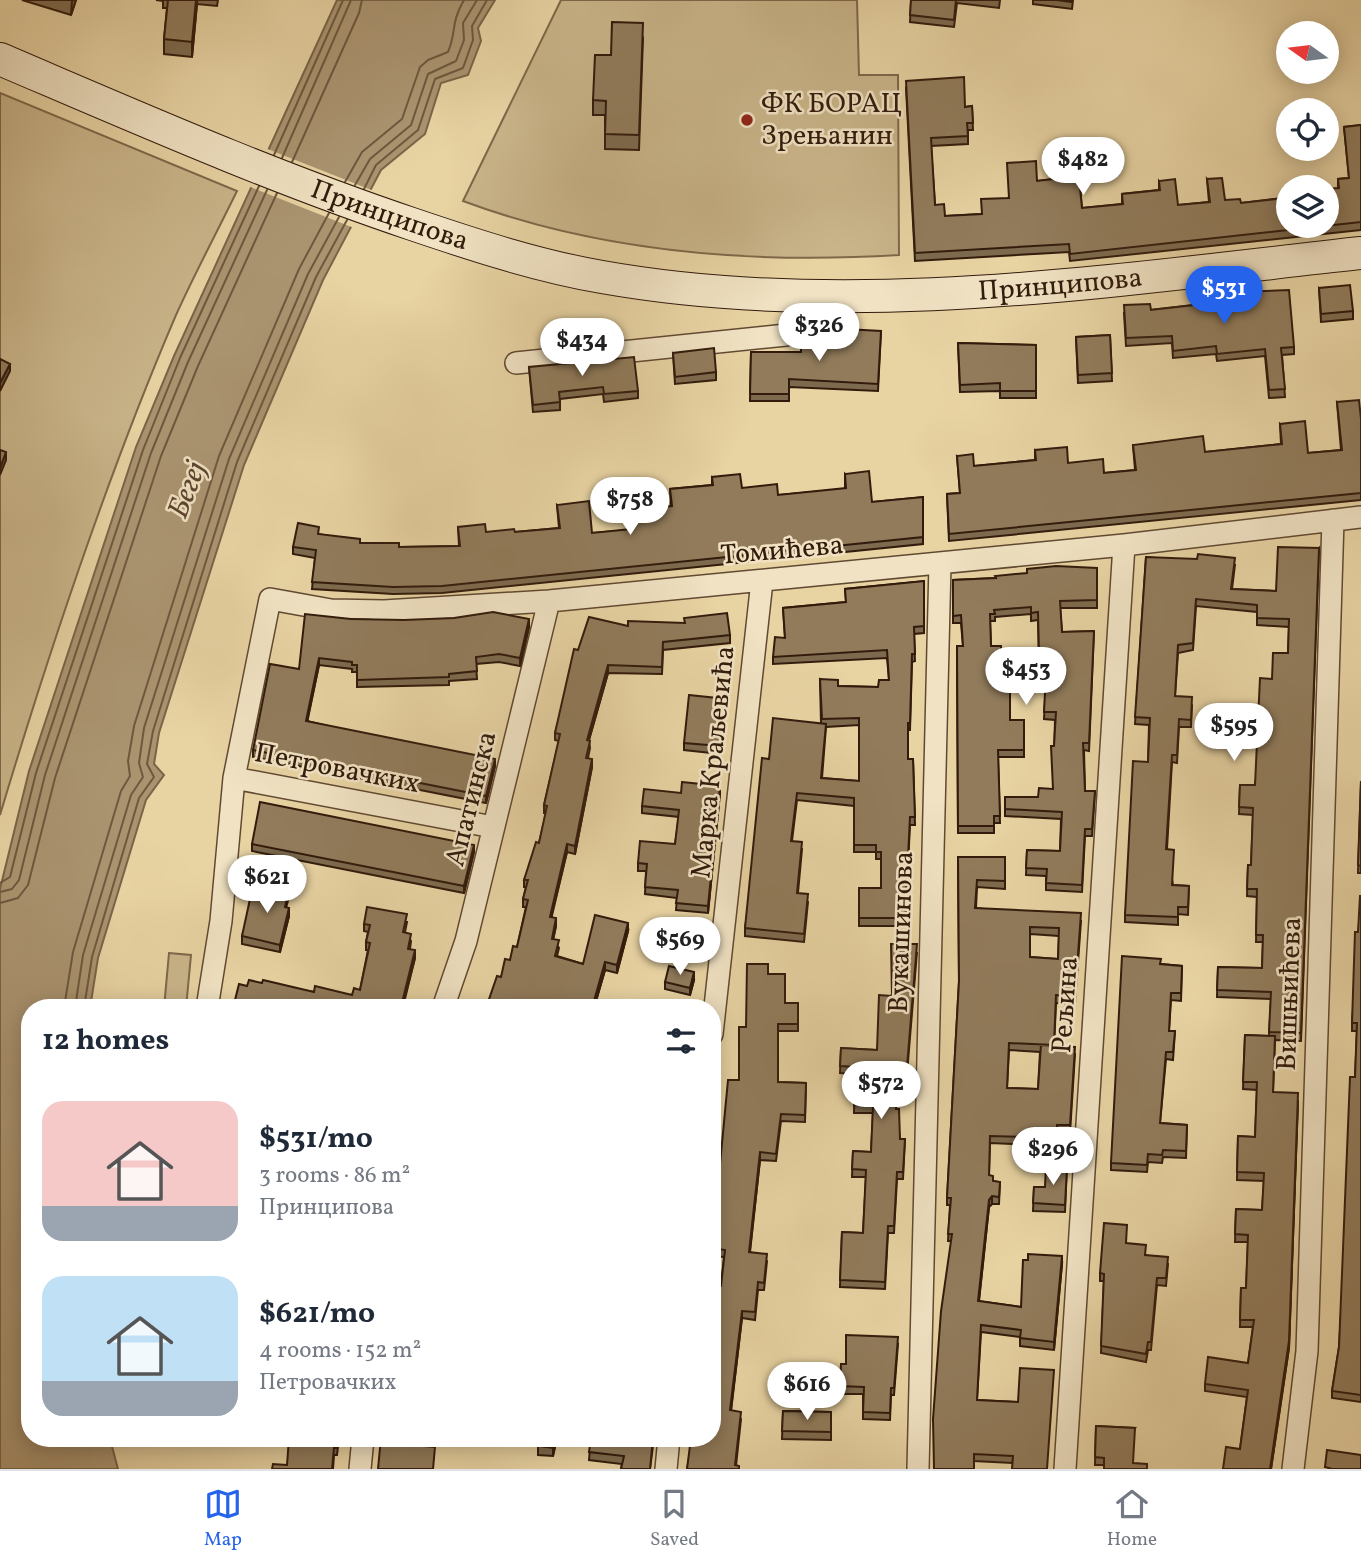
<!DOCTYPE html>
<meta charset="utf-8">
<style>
body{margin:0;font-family:Vollkorn,serif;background:#f6f6f7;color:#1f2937;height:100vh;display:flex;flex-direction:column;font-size:26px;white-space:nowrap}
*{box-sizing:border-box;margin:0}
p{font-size:23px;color:#747a83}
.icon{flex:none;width:38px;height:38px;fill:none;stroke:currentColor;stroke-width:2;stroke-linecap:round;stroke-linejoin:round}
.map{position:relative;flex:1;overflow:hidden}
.side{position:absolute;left:21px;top:999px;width:700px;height:448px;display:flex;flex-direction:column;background:#fff;border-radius:28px;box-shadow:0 4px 18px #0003}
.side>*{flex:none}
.needle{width:46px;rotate:284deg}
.tools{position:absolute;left:1276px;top:21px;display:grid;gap:14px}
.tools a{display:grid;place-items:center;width:63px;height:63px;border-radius:50%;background:#fff;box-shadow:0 4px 18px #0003;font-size:35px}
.price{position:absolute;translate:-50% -60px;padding:0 16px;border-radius:24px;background:#fff;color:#222;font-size:23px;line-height:46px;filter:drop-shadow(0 2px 4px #0008)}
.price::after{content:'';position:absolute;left:50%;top:42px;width:21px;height:16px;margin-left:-10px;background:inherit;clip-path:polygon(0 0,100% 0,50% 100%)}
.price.current{background:#2563eb;color:#fff}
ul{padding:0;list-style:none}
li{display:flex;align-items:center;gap:21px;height:175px;padding:0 21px}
li span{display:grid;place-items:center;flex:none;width:196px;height:140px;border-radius:21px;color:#555}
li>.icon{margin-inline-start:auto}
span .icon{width:84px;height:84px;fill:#fffc;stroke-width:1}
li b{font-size:30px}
h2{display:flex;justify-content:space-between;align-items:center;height:84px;padding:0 21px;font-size:30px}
.menu{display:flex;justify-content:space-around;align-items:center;height:98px;border-top:2px solid #e0e1e3;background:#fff;font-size:19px;color:#747a83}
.menu a{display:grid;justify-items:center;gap:4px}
.menu .current{color:#2563eb}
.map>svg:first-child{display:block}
</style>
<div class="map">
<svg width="1361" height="1469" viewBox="0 0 1361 1469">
<rect width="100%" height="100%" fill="#e8d3a3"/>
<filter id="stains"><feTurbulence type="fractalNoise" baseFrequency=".00286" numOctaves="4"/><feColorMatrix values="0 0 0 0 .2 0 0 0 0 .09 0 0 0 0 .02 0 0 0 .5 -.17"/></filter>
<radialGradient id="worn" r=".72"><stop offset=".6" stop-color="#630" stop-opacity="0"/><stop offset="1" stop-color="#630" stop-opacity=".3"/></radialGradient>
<path fill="#c9b489" stroke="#7e684a" stroke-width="2" d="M561,0h296l2,75h39l1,180c-147,9 -297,-2 -436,-54z
M0,93l237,98c-20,41 -42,82 -61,124 -69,161 -126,333 -176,500z
M169,953l22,2 -5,53h-22z"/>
<path fill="#aa9470" stroke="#7a6448" stroke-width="2" d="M337,0h158l-17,28 3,13 -13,34 -27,8 -16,51 -44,36 -58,110 -79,185 -85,268 -5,31 10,11 -18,25 -48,158 -8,50h-60v430l80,1 8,30h-118v-580l29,-118 107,-324 38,-91z"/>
<path fill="#e8d3a3" d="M265,148l109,43 -20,37 -106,-42z"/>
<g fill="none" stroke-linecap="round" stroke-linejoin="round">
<path stroke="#6e583e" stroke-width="2" d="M274,155l69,-155
M282,158l69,-158
M292,162l67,-149 3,-13
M345,182l17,-30 40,-33 18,-52 8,-7 20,-8c9,-21 2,-28 16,-52
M355,185l15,-26 41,-34 17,-51 28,-13 8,-21 -1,-17 14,-23
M364,189l12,-24 42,-35 17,-51 28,-11 10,-28 -1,-14 15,-26
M0,883l10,-6 26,-104 107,-323 37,-92 79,-172
M0,892l12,-3 7,-9 26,-105 106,-322 37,-91 79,-172
M0,903l18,-5 10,-13 27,-107 106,-322 37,-90 79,-173
M64,1008l9,-56 48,-161 9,-15 -2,-15 6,-35 85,-270 80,-187 30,-56
M75,1008l8,-53 48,-160 12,-18 -4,-14 5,-35 85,-269 79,-185 31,-57
M84,1008l8,-51 47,-159 15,-21 -7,-13 6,-33 84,-269 79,-185 31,-57"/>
<g stroke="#604932" stroke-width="24">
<path id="street" d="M516,363l270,-28 11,-9 1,-31
M234,778l259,49
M207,1008l14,-87 13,-143 36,-179 61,11 53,1 165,-10 575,-56 237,-28
M443,1008l23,-67 83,-340
M712,1034l50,-453
M360,1469l3,-31
M666,1469l3,-31
M918,1469l22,-905
M1065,1469l59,-924
M1293,1469l14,-118 26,-831"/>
</g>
<g stroke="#321b0c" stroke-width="34">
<g id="secondary">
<path id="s1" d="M0,59c136,58 272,118 412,165 62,21 126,42 190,53 248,44 511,3 759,-24"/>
</g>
</g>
<use href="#street" stroke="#f0e2c3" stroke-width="21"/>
<use href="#secondary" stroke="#f0e2c3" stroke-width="32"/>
</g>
<path fill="#7d6a4e" stroke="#321b0c" stroke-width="2" fill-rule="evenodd" d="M22,0h54l-5,15z
M156,0h62l-1,6 -20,-2 -5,53 -28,-3v-15l3,-31h-4v-7z
M911,0h89l-1,8 -42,-5 -3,24 -44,-5z
M1033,0h40l-1,9 -39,-5z
M643,38l-4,112 -34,-1v-34h-12v-15l18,-45z
M906,88l59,19 7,-1 1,24h-5v14l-37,2 4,59 10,11 36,-2 56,-33 33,-4 -3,-33 28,27v8h-6v6l-9,1 2,22 40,-4v-10l37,-4v-9l19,24 31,-3 -2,-23 18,21 16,3 42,-5v-9l5,37 50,-38v-9l11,-1 -5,-51 17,-2v105l-291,31 -1,-9 -154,9z
M1319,288l34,23v8l-32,3z
M1211,293l83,54v7l-12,1 3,42 -16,1 -4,-42 -48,5 -1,-7 -43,4 -1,-15 -46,3 -2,-33 87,-10z
M881,331l-3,60 -89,-4v14h-39l1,-49h50z
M1110,335l2,46 -34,2 -2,-46z
M958,343l78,2v53h-36v-7l-40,1z
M673,353l43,19v8l-41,4z
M529,367l109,24v7l-34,4 -1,-8 -43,5v11l-27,2z
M1337,402l24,17v81l-412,41 -2,-47 13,-1 -3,-37 17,10 61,-6v-10l33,13 36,10 31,-3 -2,-25 72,7 76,-8 -1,-20 28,29 33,-3z
M845,474l27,28 51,-5v47l-481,49 -49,1 -81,-5 3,-31 -22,-4v-7l26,-13 41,9 39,4 60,-1 -1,-19 28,5h29l44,-4 -2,-23 35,28 38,-3 -1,-20 42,-4 -1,-17 42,-4v-8l30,11 36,7 67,-6z
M1319,548l-18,493 -26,-1 -2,52 25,9 -9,247 -18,121h-48l17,-20 7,-52 -42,-6v-7l43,-21 5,-36h-13l1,-39h5l2,-46h-13l1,-33 26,1 2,-29 -27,-1 1,-44 17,1 2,-47 -14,-1 2,-54 24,1 2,-37 -54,-2 1,-30 44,1 1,-26h-7l1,-45 -10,-1 1,-31h3l2,-50 -14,-1 1,-29h15l17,-106 16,-26 1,-26 -32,-2v-13l-61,-6 -3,44 -15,3 -3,43 17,9 -1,22h-12l-2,36 -5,-1 -5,87 6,36 16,1 -1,29 -10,-1v11l-53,-3v-7l23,-153 1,-37 -14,-1 11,-167 89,8 -3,24 44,2z
M1097,568v40h-37l2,24 32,-1 -5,120 -5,-1 1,41h10l-3,45h-7l-3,56 -36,-2v-14l-20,-1 1,-25 33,1 1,-32 -56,-3v-19h33l15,-8 2,-69 -11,-1 3,-58h-8l-1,-41 -7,1v-7l-36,3v4h-5l1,25 19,74h14v37h-26l2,66h-6v10h-36l-1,-187h6l-2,-23h-8v-43l43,-2z
M924,581v52l-10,1 1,27 -3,1 -2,68h-2v29h5l2,66h-5l-5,101h-46v-38h22v-29h-5v-7h-22v-46l-57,-6 -5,41 10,8 -4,44 10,9 -4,40 -59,-6v-8l24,-169 52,-36 -1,-44 18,7 40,1 11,-7 -2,-22 -114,6v-7l12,-19 -2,-30 63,-6 -1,-13zM859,725v56l-37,-3 4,-51z
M351,619l178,8 -9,39 -21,-4 -23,2 1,15 -28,2v4l-92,2v-15h-5v-3l-33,-4 -12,56 188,45 -9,37 -233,-46v-7l46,-81z
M628,626l102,9v8l-67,7 -1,24 -54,-1 -19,67 1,8 -2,10 4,9 -17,87 -8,-2 -16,65 5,9 -3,13 6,9 -2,8 26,8 45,-33 -11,42 -12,-3 -11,38h-108l31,-61 9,-40h-3v-8l3,-12h-2v-7l15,-37 7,-30h-2v-8l15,-64 -4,-1v-7l23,-83z
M717,706l8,9 -5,39 -36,-4v-7z
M1361,781v92h-3z
M681,793h39l-12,120 -32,-3 1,-12 -32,-4 1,-23h-8v-8l37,-19 4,-27 -37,-4v-7z
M252,844l222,8 -10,41 -212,-42z
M958,857h47v32l-28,-2 -1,21 105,13 -6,83 -19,-1 -2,43 21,8 -5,79 -13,-1v14l-67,-3 -1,32 4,6 7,1 -1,22h-7l-3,3 -10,94 42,6 41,-43 -8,86 -34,-4v-9l-39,-5 -4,68 41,2 36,-32 -42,93 -38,-2 -23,-220h-3l2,-36h-3v-7l12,-217zM1030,934l29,2 -1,23 -28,-2zM1009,1050l31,2 -2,37 -31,-1z
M1361,896v506l-29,-4v-7l7,-44 16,-270 2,-46h-5v-8z
M289,897l-3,11 3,8 -9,36 -38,-8v-8l12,-36z
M407,922l-2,10 6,9 -1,8 5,9 -12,49 -156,-21 15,-3 52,9 38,3 8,-5 8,-40h-2v-8l2,-10 -4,-1v-7z
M917,952l-11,134 -9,-1 -1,24 4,30h5l-2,40h-6l-3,54h-6l-3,56 -45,-2 2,-55 21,1 3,-56h-14l1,-26 18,1 2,-39h-19l1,-39 -15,-1 1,-25 36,2 14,-54z
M1161,964l21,2 -1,35 -10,-1 -2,31h6l-2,29 -7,-1 -6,64 27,2 -1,33 -23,-1 -1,6 -14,-1 -1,10 -36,-2v-7z
M768,974l17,29h13v28h-20v51l28,1 -1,39 -24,-1 -5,40 -16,-1 -10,92 17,9 -3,29h-6l-3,30 -13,-2 -11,93 10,8 -5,47 -49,3 34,-183 3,-29 -12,-1v-8l27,-168 7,-53z
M694,980l-4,15 -25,-6v-7z
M1067,1166l-2,46 -32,-1 1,-24h11z
M1126,1243l20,12 22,9 -2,22 -9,-1 -6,65h-3l-2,12 -45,-9 3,-72h-4v-8z
M898,1344l-4,51h-3l-1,25 -27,-1v-25h-23l1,-30h5z
M783,1411l48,1v28l-49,-1z
M1096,1426l39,2 -31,37h-9z
M339,1438l-2,17h-3l-1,14h-61l15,-4z
M540,1438h17l-4,18 -15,-1v-9z
M591,1438h63l-4,31h-29l1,-5 -33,-4z"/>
<path fill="#665640" stroke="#321b0c" stroke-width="2" d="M72,0h4l-5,15z
M196,0h1v4l-5,53v-15z
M10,364v7l-10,20v-8z
M6,452v8l-6,15v-7z
M529,619v8l-9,39v-8z
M319,658v7l-13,63v-7z
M608,665v8l-21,74v-7z
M495,759v7l-9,37v-7z
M592,759v8l-17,87v-8z
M720,786v7l-12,120v-7z
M567,844v8l-17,72v-7z
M474,845v7l-10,41v-7z
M289,908v8l-9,36v-7z
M556,918v8l-4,20v-7z
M628,923v8l-11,42v-8z
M415,950v8l-13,50h-1z
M605,962v8l-11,38h-2z
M694,972v8l-4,15v-7z
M1298,1101l-9,247 -18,121h-1z
M760,1152v8l-11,99v-7z
M992,1196v8l-3,3 -11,102 11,-109z
M1062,1256v8l-8,86v-8z
M742,1311v7l-12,100v-8z
M555,1438h2l-4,18v-8z"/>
<path fill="#917b5b" stroke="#321b0c" stroke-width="2" fill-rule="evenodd" d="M168,0h28l-4,42 -28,-3z
M911,0h45l-2,20 -44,-5z
M1057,0h15v2z
M612,22l31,1 -4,112 -34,-1 1,-33 -13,-1 2,-45h16z
M964,77l1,30 7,-1 1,17h-6l1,13 -37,2 4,67 9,-1 1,12 37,-2 -1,-15 28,-1 -2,-35 29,-2 1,20 34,-4 -4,-33 26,-3 2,30 -6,1v5l-10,1 3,30 41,-4 -1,-10 38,-4 -1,-9 16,-2 3,26 32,-3 -3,-23 15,-1 3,22 15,-1 1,4 43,-5 -1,-9 5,-1v38h38v-37l13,-1 -1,-9 11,-1 -5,-51 17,-2v97l-291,32 -1,-10 -154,9 -9,-172z
M1350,285l3,26 -32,3 -2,-26z
M1289,290l5,57 -13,1 4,41 -16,1 -4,-41 -48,5 -1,-8 -43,5 -1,-15 -46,2 -2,-33 26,-1 1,6 61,-7 -1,-10z
M845,329l36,2 -3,53 -89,-5v15h-39l1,-42h50v-13l43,2z
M1110,335l2,38 -34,2 -2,-38z
M958,343l78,2v46h-36v-8l-40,2z
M714,348l2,24 -41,5 -2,-24z
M634,357l4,34 -34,3 -1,-7 -44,5 1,10 -27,3 -4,-38z
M0,359l10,5 -10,19z
M1359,400l2,19v74l-412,41 -2,-40 13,-1 -3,-37 16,-2 1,12 62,-6 -1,-10 32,-3 1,16 35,-4 1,14 32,-3 -3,-25 70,-9 2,16 77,-8 -2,-20 25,-3 3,32 34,-3 -5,-48z
M0,450l6,2 -6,16z
M869,471l3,31 51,-5v40l-481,49 -49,1 -81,-5 4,-32 -23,-3 5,-24 21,4 -1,7 42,5v4h39v4l61,-1 -2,-19 27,-3 1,8 28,-3 1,3 45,-4 -3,-23 32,-4 3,32 39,-4 -2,-19 43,-4 -2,-17 43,-4 -1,-8 28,-3 2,14 35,-4 1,11 68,-7 -1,-14z
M1278,547l41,1 -18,485 -32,-1 2,-40 -54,-2 1,-23 44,1 1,-33h-7l1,-46h-10l1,-24h3l2,-57 -14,-1 1,-22h15l5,-107 12,1 1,-26h15l1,-34 -32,-1v-13l-61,-6 -3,44 -15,2 -3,51 17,1 -1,23 -12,-1 -2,36h-5l-6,94 8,1 -2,35 17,1 -1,21h-10v10l-53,-2 8,-154 15,1 2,-44 -15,-1 11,-160 51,2 1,-5 37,4 -4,31 45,2z
M1056,566l41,2v32l-37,1 2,31 32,-1 -5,112h-6l2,48h10l-3,38h-7l-3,56 -36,-2 1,-14 -21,-1 1,-18 33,1 2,-39 -57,-3v-12h33l1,-9 14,1 -2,-43h3l2,-34h-12l3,-58h-8l-1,-42 -7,1v-6l-37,3 1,4h-5l1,32h10v42h9v32h14v30h-26l2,66h-6v10h-36l-1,-180h6l-2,-31 -8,1v-36l43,-2 -1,-2 32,-3v-4z
M924,581v45l-10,1 1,27h-3l-2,69h-2v36h5l2,58h-5l-5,101h-46v-30h22v-36h-5v-7h-22v-47l-57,-5 -6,48 11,1 -5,51 11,1 -4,40 -59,-6 17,-170 7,1 4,-41 53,6 -5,54 38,3v-63l-37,1 -2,-40 18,1v6l40,1 1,-7h10l-2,-30 -114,7 2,-20 10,1 -2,-30 63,-6 -1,-13z
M493,612l36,7 -9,39 -21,-4 -23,3 1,14 -28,3v3l-92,3v-15h-5v-3l-33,-4 -13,63 189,38 -9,37 -233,-46 17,-86 29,5 6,-55 46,5 53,1 50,-2z
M727,613l3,22 -67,7 -1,25 -54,-2 -21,75 3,1 -4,17 6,1 -17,87 -8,-2 -17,73 6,1 -4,21 7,1 -4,16 28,8 12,-49 33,8 -11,42 -12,-3 -13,46h-29l-28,-8 -2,8h-47l11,-32 4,1 4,-18 5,1 3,-14 4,1 11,-47 -5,-1 5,-19h-4l12,-38 3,1 8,-37 -3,-1 16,-71 -5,-1 19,-84 4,1 11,-33 39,9v-5l57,2 -1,-5z
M689,695l28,3 -1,8 9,1 -5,39 -36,-3z
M1361,781v85l-3,-1z
M682,782l38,4 -12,120 -32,-3 2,-13 -33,-3 2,-23 -9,-1 2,-22 35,3 4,-34 -37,-4 2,-17 37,4z
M260,802l214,43 -10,41 -212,-42z
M958,857h47v24l-28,-1 -2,28 106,5 -6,83 -19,-1 -2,50 -45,-2 -2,45 31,1 3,-44 34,2 -5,78h-13v13l-67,-2 -1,39 4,1v5l7,1 -1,15 -7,-1 -3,4 -11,101 43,6 2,-47h5v-6l34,2 -8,86 -34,-4 1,-8 -40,-5 -4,75 41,2 2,-34 34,2 -7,99h-35l1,-13 -39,-2v15h-40l-1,-50 8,-108 11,-77h-4l3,-36h-4l12,-217zM1030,927l29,1 -1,31 -28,-2z
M258,883l31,7 -4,17 4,1 -9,37 -38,-9 8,-37 4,1z
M1360,896h1v499l-29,-4 7,-44 11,-270h5l2,-54h-5l3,-91h3z
M367,907l40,7 -4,18 8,2 -3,15 7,1 -14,57 6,1h-174l6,-24 8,2 2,-6 13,3 1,-3 51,12 1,-6 37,9 2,-7 6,2 10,-47 -4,-1 4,-17 -6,-1z
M891,944h26l-11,135 -9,-1 -1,31h3l1,30h5l-2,33h-6l-3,54h-6l-3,56 -45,-2 2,-48 21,1 3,-63 -14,-1 1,-18 18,1 2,-46 -19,-1 1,-38 -15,-1 1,-18 36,2 2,-55 13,1z
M1122,956l39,3 -1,5 22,2 -1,27h-10l-2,38h6l-2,21h-7l-6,71 27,2 -1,26 -23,-1 -1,5 -14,-1 -1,11 -36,-2z
M747,964h21v10h17v29h13v21h-20v58l28,1 -1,32 -24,-1 -5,40 -16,-2 -11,100 18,2 -3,29 -6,-1 -3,30 -13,-1 -12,99 11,2 -6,53 4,1v3h-52l4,-31h21v-153l9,1 4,-36 -13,-2 16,-168h11v-53h7z
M669,966l25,6 -4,16 -25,-6z
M1245,1035l30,1 -2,56 25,1 -9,248 -19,128h-47l3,-22 14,2 8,-59 -43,-6 3,-27 40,6 6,-43h-14l1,-32h5l2,-53 -13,-1 1,-25 26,1 2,-37 -27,-1 1,-36 17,1 2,-55h-14z
M1046,1165l21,1 -2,39 -32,-2 1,-16h11z
M1104,1223l23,2 -1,18 20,2 -1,10 23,2 -2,21h-9l-6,64h-3l-2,12 -45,-8 3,-72 -4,-1z
M846,1335l52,2 -4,51h-3l-1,25 -27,-1 1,-25 -24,-1 1,-22h5z
M783,1411l48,1v20l-49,-1z
M1096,1426l39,2 -2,35 14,1v5h-43v-11l-9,-1z
M289,1438h49l-1,10h-3l-2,21h-60l1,-5 14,1z
M381,1438h45l-1,8 10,1 -2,22h-55z
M540,1438h15l-2,10 -15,-2z
M591,1438h62l-3,31h-29l3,-13 -35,-4z
M1327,1450l34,5v14h-29l-7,-2z"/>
<circle fill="#8f2418" stroke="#f0e2c3" stroke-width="2.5" cx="747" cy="120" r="7"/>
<g text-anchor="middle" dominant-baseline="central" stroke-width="5" stroke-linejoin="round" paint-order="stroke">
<g font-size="28" fill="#321b0c" stroke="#f0e2c3" text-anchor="start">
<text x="761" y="104">ФК БОРАЦ<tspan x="761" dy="32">Зрењанин</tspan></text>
</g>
<g font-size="28" fill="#321b0c" stroke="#f0e2c3">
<text stroke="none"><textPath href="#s1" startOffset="420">Принципова</textPath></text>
<text stroke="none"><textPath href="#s1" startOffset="1101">Принципова</textPath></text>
<text transform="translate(782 551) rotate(-5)">Томићева</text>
<text transform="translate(714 762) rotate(-84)">Марка Краљевића</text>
<text transform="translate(337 769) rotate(11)">Петровачких</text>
<text transform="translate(472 799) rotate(-76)">Апатинска</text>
<text transform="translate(902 932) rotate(-88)">Вукашинова</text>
<text transform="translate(1290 994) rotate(-88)">Вишњићева</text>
<text transform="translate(1066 1005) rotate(-86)">Рељина</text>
</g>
<g font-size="30" font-style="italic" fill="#5c452f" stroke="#f0e2c3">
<text transform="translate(188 490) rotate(-69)">Бегеј</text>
</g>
</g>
<rect width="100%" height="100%" filter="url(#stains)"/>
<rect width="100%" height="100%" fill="url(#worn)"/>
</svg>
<div class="tools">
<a><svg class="needle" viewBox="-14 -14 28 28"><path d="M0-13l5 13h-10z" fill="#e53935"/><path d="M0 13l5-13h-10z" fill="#747a83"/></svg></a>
<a><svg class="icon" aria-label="locate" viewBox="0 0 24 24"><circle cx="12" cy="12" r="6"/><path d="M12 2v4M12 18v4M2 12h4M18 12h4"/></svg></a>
<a><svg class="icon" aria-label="layers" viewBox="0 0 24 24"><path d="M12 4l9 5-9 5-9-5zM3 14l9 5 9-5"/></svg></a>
</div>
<b class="price" style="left:1083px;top:197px">$482</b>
<b class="price current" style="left:1224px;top:326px">$531</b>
<b class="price" style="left:819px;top:363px">$326</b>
<b class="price" style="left:582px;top:378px">$434</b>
<b class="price" style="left:630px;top:537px">$758</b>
<b class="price" style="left:1026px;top:707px">$453</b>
<b class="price" style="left:1234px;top:763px">$595</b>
<b class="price" style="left:267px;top:915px">$621</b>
<b class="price" style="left:680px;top:977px">$569</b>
<b class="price" style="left:881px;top:1121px">$572</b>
<b class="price" style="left:1053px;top:1187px">$296</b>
<b class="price" style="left:807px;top:1422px">$616</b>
<section class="side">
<h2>12 homes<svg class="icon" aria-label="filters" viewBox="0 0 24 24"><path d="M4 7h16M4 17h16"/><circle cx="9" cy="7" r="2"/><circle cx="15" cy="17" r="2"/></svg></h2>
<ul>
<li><span style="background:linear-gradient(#f6c9c9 75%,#9aa5b1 0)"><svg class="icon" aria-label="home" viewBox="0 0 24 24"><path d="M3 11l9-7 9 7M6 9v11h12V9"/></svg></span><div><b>$531/mo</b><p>3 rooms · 86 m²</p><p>Принципова</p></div></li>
<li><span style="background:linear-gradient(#bfe0f5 75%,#9aa5b1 0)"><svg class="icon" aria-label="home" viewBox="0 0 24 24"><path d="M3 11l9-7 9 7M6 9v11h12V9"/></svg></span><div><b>$621/mo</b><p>4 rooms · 152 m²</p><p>Петровачких</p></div></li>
</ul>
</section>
</div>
<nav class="menu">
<a class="current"><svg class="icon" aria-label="map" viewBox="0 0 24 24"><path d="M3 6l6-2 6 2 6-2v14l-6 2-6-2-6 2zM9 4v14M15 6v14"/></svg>Map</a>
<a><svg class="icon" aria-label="saved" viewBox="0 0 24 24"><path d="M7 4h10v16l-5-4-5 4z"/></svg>Saved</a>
<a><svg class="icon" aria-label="home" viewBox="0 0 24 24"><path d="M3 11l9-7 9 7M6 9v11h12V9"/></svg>Home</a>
</nav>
